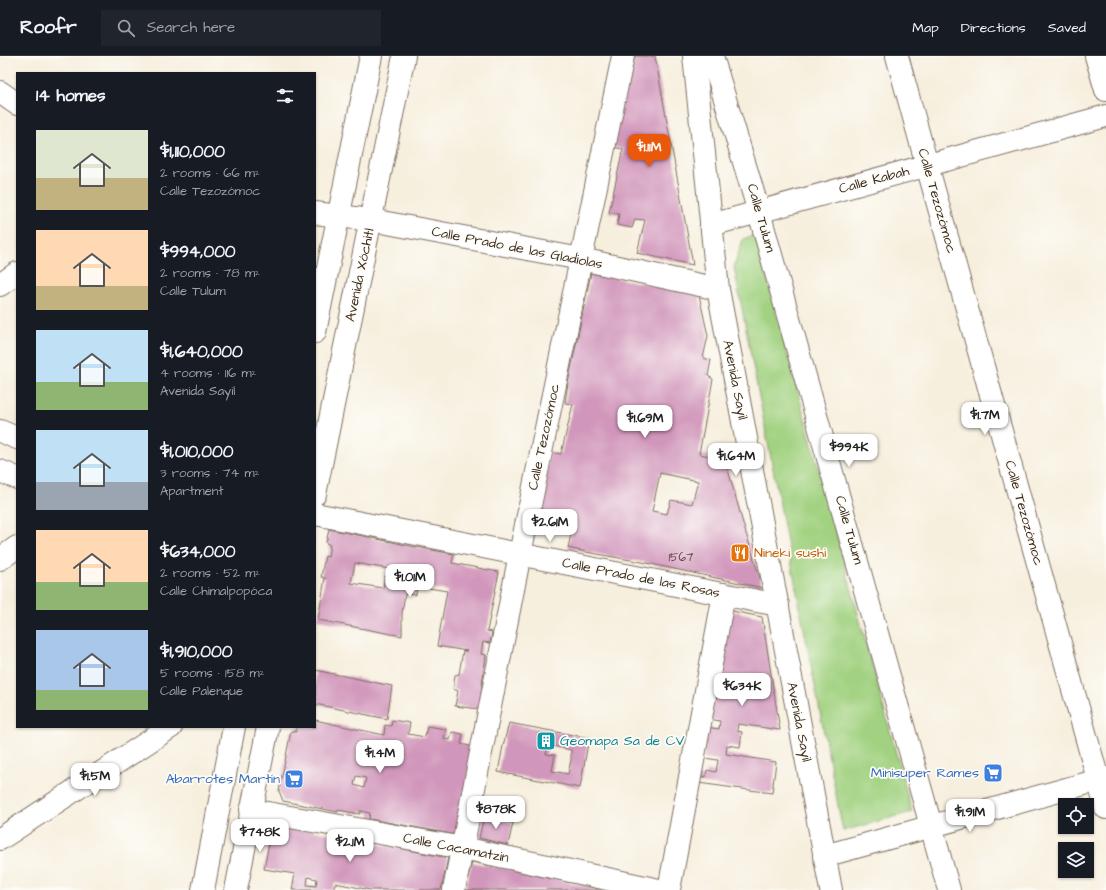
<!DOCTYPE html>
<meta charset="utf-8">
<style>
body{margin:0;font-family:"Architects Daughter",sans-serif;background:#20242c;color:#f1f3f6;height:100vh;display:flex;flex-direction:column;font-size:15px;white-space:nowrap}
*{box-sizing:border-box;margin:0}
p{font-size:13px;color:#9ea1a6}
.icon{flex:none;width:22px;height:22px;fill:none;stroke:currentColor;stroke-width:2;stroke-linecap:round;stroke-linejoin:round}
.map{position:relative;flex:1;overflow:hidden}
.details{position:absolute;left:16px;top:16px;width:300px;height:656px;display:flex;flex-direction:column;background:#171b24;border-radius:0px;box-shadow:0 1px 3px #0004}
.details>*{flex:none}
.fabs{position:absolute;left:1058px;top:742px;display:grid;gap:8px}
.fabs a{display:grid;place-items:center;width:36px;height:36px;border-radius:0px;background:#171b24;box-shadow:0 1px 3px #0004;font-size:20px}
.price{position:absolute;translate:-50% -34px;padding:0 9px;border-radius:8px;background:#fff;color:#222;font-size:13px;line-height:26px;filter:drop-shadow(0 1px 2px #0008)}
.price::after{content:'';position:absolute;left:50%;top:24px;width:12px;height:9px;margin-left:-6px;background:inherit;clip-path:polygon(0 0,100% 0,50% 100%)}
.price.on{background:#ea580c;color:#fff}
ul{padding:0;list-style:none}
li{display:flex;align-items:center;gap:12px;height:100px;padding:0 20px}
li span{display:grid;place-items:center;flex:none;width:112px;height:80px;border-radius:0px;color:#555}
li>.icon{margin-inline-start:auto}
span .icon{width:48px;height:48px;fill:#fffc;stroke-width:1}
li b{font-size:17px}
h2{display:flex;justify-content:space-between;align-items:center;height:48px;padding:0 20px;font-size:17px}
header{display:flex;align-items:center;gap:24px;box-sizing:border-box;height:56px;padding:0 20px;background:#171b24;border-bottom:1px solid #363941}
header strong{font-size:19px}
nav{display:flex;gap:22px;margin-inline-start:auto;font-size:14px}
.search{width:280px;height:36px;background:#20242c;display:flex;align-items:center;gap:10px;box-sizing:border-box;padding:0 14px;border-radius:0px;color:#9ea1a6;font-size:15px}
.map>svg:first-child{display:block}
</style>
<header>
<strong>Roofr</strong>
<div class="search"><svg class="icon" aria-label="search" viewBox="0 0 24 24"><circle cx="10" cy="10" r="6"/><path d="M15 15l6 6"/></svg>Search here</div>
<nav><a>Map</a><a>Directions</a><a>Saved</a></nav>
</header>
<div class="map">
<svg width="1106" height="834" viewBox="0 0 1106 834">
<rect width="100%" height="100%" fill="#fdfcf7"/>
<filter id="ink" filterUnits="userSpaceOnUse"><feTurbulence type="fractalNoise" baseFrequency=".025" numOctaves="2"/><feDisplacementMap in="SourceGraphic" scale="8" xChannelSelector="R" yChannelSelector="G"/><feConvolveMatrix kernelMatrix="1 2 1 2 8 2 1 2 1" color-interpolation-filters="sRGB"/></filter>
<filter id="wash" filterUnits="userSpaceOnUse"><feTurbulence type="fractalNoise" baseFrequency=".012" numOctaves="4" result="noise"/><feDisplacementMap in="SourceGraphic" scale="16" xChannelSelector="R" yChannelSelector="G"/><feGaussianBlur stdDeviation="0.9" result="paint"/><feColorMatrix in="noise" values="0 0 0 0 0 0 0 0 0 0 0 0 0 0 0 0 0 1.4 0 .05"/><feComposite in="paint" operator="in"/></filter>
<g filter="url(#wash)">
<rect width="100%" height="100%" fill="#f7efde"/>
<path fill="#a2d281" stroke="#6e7e50" d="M755,179l157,577 -69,19 -109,-564 9,-28z"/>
<g id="blocks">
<path fill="#d196bb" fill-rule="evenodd" d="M633,0h22l38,209 -56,-12 8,-33 -10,-1 -3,9 -15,-3 2,-11 -10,-1 14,-64 -11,-2z
M591,217l80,16 28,6 9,41 -5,22 8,2 -3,16 5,3 -14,75 26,5 19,68 19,61 -121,-26 -56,-10 -18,-4 6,-27 -36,-8 12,-61 11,2 12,-50 -8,-1 3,-20zM660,417l38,8 -6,23 -21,-4 -4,14 -15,-3z
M329,473l82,17 43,8 -2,9 47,9 -12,59 5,1 -2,11 -7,-1 -2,12 5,1 -7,54 -24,-3 3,-15 -5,-2 2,-14 4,-1 4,-23h4l-30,-5 10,-55 -18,-3 3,-19 -13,-2 -3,28 -11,-1 -3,19v23l-84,-16 7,-42 -4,-1 4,-21 3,1 2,-12 -4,-2zM355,507l34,6 -1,8 -3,-1 -2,12 -32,-5z
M732,555l30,6 18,113 -42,-6 -1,7 5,1 -2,15 -13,-2 -1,9 50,8 -4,31 -74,-10 1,-7 7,1 1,-7 9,2 2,-12 -14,-2 2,-31 13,2 1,-8 -11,-2z
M315,614l77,16 -5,33 -72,-15z
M315,664l69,15 1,-10 6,1 1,-6 18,3 -2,11 17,3 2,-11 19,3 -2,10 6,1 2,-8 11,2 -2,10 13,3 -16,88 -89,-16 1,-6 -10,-2v3l-22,-4v2l-55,-11 -4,-10 12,-60 5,1v-5h19zM356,720l10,2 -2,10 -10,-3z
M509,667l80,15 -9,50 -82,-16 5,-26zM548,689l23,5v10l-3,14 -16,-3 3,-16 -9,-1z
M484,760l29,7 -5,22 -29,-7z
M281,768l167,34 -7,32h-71l-35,-7 -2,7h-41l3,-16 -31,-5 7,-37zM308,821l9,2 -1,7 -9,-1z
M472,806l129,27v1h-136z"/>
</g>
</g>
<g filter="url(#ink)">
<use href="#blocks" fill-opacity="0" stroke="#7d6f61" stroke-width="1"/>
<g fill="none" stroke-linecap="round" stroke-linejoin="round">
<g stroke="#7d6f61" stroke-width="24">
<path id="street" d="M694,0l24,233 113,601
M712,0l47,156 190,678
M897,0l30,109 179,643
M1096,0l10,34
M0,36l17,12
M315,157l56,7 210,39 137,30
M711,169l395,-109
M0,229l17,-12
M315,276l56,-276
M0,375l17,7
M0,415l17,7
M315,438l89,-438
M315,458l463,91
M0,503l17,-12
M251,754l212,38 196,42
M0,783l171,-112
M824,800l282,-78
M203,834l31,-163
M236,834l32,-163
M454,834l66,-336 103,-498
M669,834l55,-296"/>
</g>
<use href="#street" stroke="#fff" stroke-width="22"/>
</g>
</g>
<defs>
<g id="restaurant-square" transform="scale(1)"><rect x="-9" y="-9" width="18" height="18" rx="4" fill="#e8710a" stroke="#fdfcf7"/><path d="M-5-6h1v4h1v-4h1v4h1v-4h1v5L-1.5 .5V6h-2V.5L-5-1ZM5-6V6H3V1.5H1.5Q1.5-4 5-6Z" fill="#fff"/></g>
<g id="building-square" transform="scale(1)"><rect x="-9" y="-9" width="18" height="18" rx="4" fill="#0f9aa8" stroke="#fdfcf7"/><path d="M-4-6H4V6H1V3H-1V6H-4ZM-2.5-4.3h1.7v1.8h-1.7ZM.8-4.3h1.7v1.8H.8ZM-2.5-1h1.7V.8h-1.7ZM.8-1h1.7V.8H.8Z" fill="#fff"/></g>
<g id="supermarket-square" transform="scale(1)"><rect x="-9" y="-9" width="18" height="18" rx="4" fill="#3f7fe0" stroke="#fdfcf7"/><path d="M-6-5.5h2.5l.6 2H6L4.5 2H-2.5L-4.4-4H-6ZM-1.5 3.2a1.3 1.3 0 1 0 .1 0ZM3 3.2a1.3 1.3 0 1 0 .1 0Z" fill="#fff"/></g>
</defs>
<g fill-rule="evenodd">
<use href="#restaurant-square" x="740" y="497"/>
<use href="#building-square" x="546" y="685"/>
<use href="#supermarket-square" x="993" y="717"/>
<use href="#supermarket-square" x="294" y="723"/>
</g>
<g text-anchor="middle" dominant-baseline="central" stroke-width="3.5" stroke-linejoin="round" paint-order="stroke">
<g font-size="12" fill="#604545">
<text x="681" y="501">1567</text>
</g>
<g font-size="14" fill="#3b2a1e" stroke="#fdfcf7">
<text transform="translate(874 124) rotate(-15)">Calle Kabah</text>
<text transform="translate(937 145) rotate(74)">Calle Tezozómoc</text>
<text transform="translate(761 162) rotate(74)">Calle Tulum</text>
<text transform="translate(517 192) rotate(11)">Calle Prado de las Gladiolas</text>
<text transform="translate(360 219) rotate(-78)">Avenida Xóchitl</text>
<text transform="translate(735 324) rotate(79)">Avenida Sayil</text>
<text transform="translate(544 381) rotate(-78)">Calle Tezozómoc</text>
<text transform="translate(1024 457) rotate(74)">Calle Tezozómoc</text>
<text transform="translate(849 474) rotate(74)">Calle Tulum</text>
<text transform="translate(641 522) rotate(11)">Calle Prado de las Rosas</text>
<text transform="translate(799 666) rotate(79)">Avenida Sayil</text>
<text transform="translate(456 792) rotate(11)">Calle Cacamatzin</text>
</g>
<g font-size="14" fill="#c56008" stroke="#fdfcf7" text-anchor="start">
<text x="754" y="497">Nineki sushi</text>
</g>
<g font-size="14" fill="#0d838f" stroke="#fdfcf7" text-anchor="start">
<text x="560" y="685">Geomapa Sa de CV</text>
</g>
<g font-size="14" fill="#366cbe" stroke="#fdfcf7" text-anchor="end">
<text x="979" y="717">Minisuper Rames</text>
<text x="280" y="723">Abarrotes Martín</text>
</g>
</g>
</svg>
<div class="fabs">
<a><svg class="icon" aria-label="locate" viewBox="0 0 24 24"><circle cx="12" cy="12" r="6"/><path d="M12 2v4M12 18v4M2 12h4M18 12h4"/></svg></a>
<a><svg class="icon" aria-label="layers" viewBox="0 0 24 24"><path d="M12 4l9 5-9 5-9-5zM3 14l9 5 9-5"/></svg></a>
</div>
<b class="price on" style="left:649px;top:112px">$1.11M</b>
<b class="price" style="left:985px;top:380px">$1.7M</b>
<b class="price" style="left:645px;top:383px">$1.69M</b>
<b class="price" style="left:849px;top:412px">$994K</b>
<b class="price" style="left:736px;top:421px">$1.64M</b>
<b class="price" style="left:550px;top:487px">$2.61M</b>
<b class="price" style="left:410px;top:542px">$1.01M</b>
<b class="price" style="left:742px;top:651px">$634K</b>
<b class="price" style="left:380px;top:718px">$1.4M</b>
<b class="price" style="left:95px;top:741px">$1.5M</b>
<b class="price" style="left:496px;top:774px">$878K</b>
<b class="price" style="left:970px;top:777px">$1.91M</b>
<b class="price" style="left:260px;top:797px">$748K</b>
<b class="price" style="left:350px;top:807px">$2.1M</b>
<section class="details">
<h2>14 homes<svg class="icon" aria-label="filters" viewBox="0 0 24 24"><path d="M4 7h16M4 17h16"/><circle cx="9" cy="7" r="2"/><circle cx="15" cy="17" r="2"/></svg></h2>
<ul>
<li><span style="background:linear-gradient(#dfe7d0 60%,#c2b280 0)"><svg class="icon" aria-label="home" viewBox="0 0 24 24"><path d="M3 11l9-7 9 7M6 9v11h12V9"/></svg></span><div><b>$1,110,000</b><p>2 rooms · 66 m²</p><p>Calle Tezozómoc</p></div></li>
<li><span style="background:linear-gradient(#ffd9b3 70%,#c2b280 0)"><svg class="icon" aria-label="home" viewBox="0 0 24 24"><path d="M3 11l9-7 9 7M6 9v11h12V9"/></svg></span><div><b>$994,000</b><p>2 rooms · 78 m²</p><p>Calle Tulum</p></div></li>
<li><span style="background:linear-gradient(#bfe0f5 65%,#8fb573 0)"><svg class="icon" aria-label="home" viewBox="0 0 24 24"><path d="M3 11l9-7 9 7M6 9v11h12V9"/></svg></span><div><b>$1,640,000</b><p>4 rooms · 116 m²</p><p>Avenida Sayil</p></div></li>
<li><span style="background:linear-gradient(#bfe0f5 65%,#9aa5b1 0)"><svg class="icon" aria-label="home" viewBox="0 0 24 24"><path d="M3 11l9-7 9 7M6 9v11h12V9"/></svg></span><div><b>$1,010,000</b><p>3 rooms · 74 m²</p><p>Apartment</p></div></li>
<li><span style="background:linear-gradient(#ffd9b3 65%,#8fb573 0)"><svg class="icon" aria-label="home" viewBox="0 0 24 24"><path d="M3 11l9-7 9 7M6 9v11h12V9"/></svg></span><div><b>$634,000</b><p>2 rooms · 52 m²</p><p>Calle Chimalpopóca</p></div></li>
<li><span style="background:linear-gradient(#a9c7e8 75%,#8fb573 0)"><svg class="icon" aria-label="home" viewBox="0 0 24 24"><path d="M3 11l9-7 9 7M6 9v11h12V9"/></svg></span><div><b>$1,910,000</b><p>5 rooms · 158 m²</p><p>Calle Palenque</p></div></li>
</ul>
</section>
</div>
